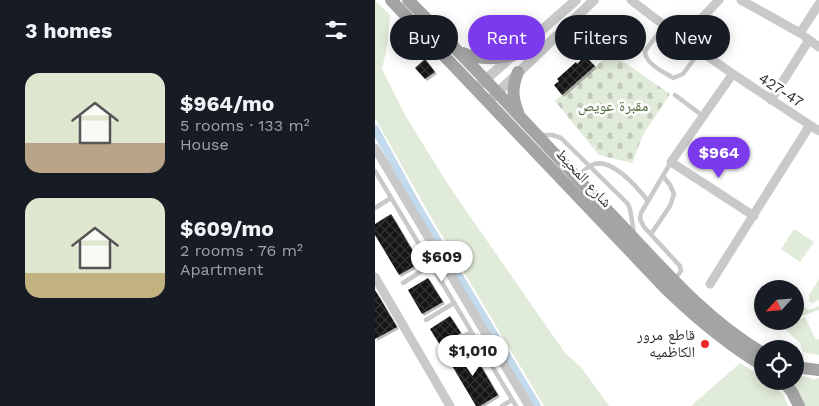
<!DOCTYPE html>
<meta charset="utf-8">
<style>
body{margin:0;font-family:"Work Sans","Noto Naskh Arabic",sans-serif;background:#20242c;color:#f1f3f6;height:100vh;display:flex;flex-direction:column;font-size:19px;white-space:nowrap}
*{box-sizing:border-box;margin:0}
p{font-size:16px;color:#9ea1a6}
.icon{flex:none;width:28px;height:28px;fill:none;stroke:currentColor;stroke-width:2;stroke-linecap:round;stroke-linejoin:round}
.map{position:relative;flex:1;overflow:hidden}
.drawer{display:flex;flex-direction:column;background:#171b24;width:375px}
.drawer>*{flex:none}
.banner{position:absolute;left:15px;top:15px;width:354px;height:45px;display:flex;gap:10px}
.needle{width:32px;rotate:244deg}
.controls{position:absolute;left:379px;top:280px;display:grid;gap:10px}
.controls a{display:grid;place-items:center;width:50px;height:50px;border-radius:50%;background:#171b24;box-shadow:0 2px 12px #0003;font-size:25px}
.price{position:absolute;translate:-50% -42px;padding:0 11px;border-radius:18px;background:#fff;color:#222;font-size:16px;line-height:32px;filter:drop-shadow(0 1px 2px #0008)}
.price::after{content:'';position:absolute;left:50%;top:30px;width:15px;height:11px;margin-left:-8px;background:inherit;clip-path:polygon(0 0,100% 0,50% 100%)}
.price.selected{background:#7c3aed;color:#fff}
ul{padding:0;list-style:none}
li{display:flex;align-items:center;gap:15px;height:125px;padding:0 25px}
li span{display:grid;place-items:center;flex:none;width:140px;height:100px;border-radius:15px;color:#555}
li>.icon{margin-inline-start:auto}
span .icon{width:60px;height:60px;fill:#fffc;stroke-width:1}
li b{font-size:21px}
h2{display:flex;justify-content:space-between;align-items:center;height:60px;padding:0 25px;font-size:21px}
.tag{padding:0 18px;border-radius:22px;background:#171b24;box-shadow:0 2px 12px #0003;font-size:18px;line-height:45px}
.tag.selected{background:#7c3aed;color:#fff}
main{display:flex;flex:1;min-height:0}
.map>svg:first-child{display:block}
</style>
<main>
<section class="drawer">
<h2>3 homes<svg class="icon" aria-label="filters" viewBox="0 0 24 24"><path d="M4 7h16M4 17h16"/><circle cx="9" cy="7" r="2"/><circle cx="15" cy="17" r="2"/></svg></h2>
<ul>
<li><span style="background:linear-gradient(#dfe7d0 70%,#b9a48a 0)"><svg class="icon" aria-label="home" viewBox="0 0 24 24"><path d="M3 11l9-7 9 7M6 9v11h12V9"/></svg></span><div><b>$964/mo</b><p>5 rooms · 133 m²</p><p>House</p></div></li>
<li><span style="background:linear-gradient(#dfe7d0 75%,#c2b280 0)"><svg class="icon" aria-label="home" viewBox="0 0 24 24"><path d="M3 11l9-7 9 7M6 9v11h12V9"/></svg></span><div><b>$609/mo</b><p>2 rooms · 76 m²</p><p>Apartment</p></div></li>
</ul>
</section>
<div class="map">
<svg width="444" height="406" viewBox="0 0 444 406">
<defs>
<pattern id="cemetery-stones" width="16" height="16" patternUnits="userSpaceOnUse" patternTransform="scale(1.25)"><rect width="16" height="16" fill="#e1ebd9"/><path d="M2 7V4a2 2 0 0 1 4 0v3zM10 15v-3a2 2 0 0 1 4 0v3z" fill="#c1caba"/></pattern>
<pattern id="building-cross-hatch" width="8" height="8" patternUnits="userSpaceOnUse" patternTransform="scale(1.25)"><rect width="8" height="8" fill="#131313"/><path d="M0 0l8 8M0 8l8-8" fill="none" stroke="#363636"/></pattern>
<filter id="shadow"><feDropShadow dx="2" dy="2" stdDeviation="0" flood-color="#0004"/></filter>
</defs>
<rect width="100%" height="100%" fill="#fff"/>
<path fill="#e1ebd9" d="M0,0l15,15 -3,32 -5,22 23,46 44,71 116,167 16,14 28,39h-65l-116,-194 -53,-94z
M419,229l20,13 -14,20 -19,-13z
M444,279v21l-7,3 -3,-2v-6z
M421,302l13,8 10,-4v4l-24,8z
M430,317l11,23 3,-1v16l-16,-3 -3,-9 -19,-17z
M365,363l22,14 1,4h5l15,13 5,12h-97z
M420,374l19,5 5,-1v28h-14l-4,-10 -12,-15h6z"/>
<path fill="url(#cemetery-stones)" d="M236,53l59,41 -27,41 -11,28 -33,-8 -44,-54z"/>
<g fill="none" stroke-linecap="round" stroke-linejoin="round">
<path stroke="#c3d9ec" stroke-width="8" d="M0,129l42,77 120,200"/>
</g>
<path fill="url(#building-cross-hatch)" filter="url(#shadow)" d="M228,29l22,19 -8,9 -21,-17z
M210,56l10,10 -33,29 -8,-10 5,-4 -2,-2 19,-17 1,2z
M50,59l10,13 -10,7 -10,-11z
M16,214l29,49 -21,12 -24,-40v-11z
M53,278l15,24 -21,12 -14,-24z
M0,290l22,37 -22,12z
M75,316l11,17 -21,12 -10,-16z
M94,346l29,49 -18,11h-4l-28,-47z"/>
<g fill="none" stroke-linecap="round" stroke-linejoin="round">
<path stroke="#c9c9c9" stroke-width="4.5" d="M289,26l-19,25c0,13 18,20 28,27l10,-4 17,-23
M300,95l28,21
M165,135h12l9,3 67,66 2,5 4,24
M296,162l-30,51 -1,6 4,8 36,39 1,5 -6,8
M0,171l141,235
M203,177c4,-3 7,-9 12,-11 19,-12 47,21 58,35
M0,208l16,-10
M276,234l19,-28 4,-12 -4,-9 -7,-9
M28,283l28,-18
M51,320l28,-17
M66,349l30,-17
M127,406l10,-6"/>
<path stroke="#c9c9c9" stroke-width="9" d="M256,0c60,47 124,89 188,131
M366,0l59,33 19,-29
M430,37l14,10
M307,39l37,-39
M357,75l-61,87 83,54
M396,100l38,-60
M0,148l154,258
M0,277l75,129
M335,284l100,-159"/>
<path stroke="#c9c9c9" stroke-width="10" d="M101,88l100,-88
M118,97l101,-97"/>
<path stroke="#a4a4a4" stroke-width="12" d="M16,0l276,290c30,29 60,54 96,76
M33,0c70,70 136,143 204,215 47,49 91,103 151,138
M88,53c17,7 33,6 51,2
M143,112c-6,-15 -6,-25 0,-40
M420,367l24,3
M408,381l9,11 7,14"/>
</g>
<circle fill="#ec2627" stroke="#fff" stroke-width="2" cx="330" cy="344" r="5"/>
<g text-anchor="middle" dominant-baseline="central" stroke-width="5" stroke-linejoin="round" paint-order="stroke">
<g font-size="15" fill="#2c2c2c" stroke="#fff">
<text transform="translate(406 90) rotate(33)">427-47</text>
<text transform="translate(209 178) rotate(47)">شارع المحيط</text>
</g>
<g font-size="15" fill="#4c6938" stroke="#fff">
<text x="238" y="106">مقبرة عويص</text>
</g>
<g font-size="15" fill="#2c2c2c" stroke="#fff" text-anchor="end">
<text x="320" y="335">قاطع مرور<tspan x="320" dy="17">الكاظميه</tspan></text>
</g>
</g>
</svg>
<div class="controls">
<a><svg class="needle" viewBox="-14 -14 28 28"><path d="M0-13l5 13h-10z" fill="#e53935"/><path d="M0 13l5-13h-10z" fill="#9ea1a6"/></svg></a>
<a><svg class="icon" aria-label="locate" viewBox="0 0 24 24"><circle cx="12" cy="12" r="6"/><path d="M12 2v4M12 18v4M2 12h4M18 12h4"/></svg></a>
</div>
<b class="price selected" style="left:344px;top:179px">$964</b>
<b class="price" style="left:67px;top:283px">$609</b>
<b class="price" style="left:98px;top:377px">$1,010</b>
<div class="banner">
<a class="tag">Buy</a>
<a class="tag selected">Rent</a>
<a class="tag">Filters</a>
<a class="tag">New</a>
</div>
</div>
</main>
